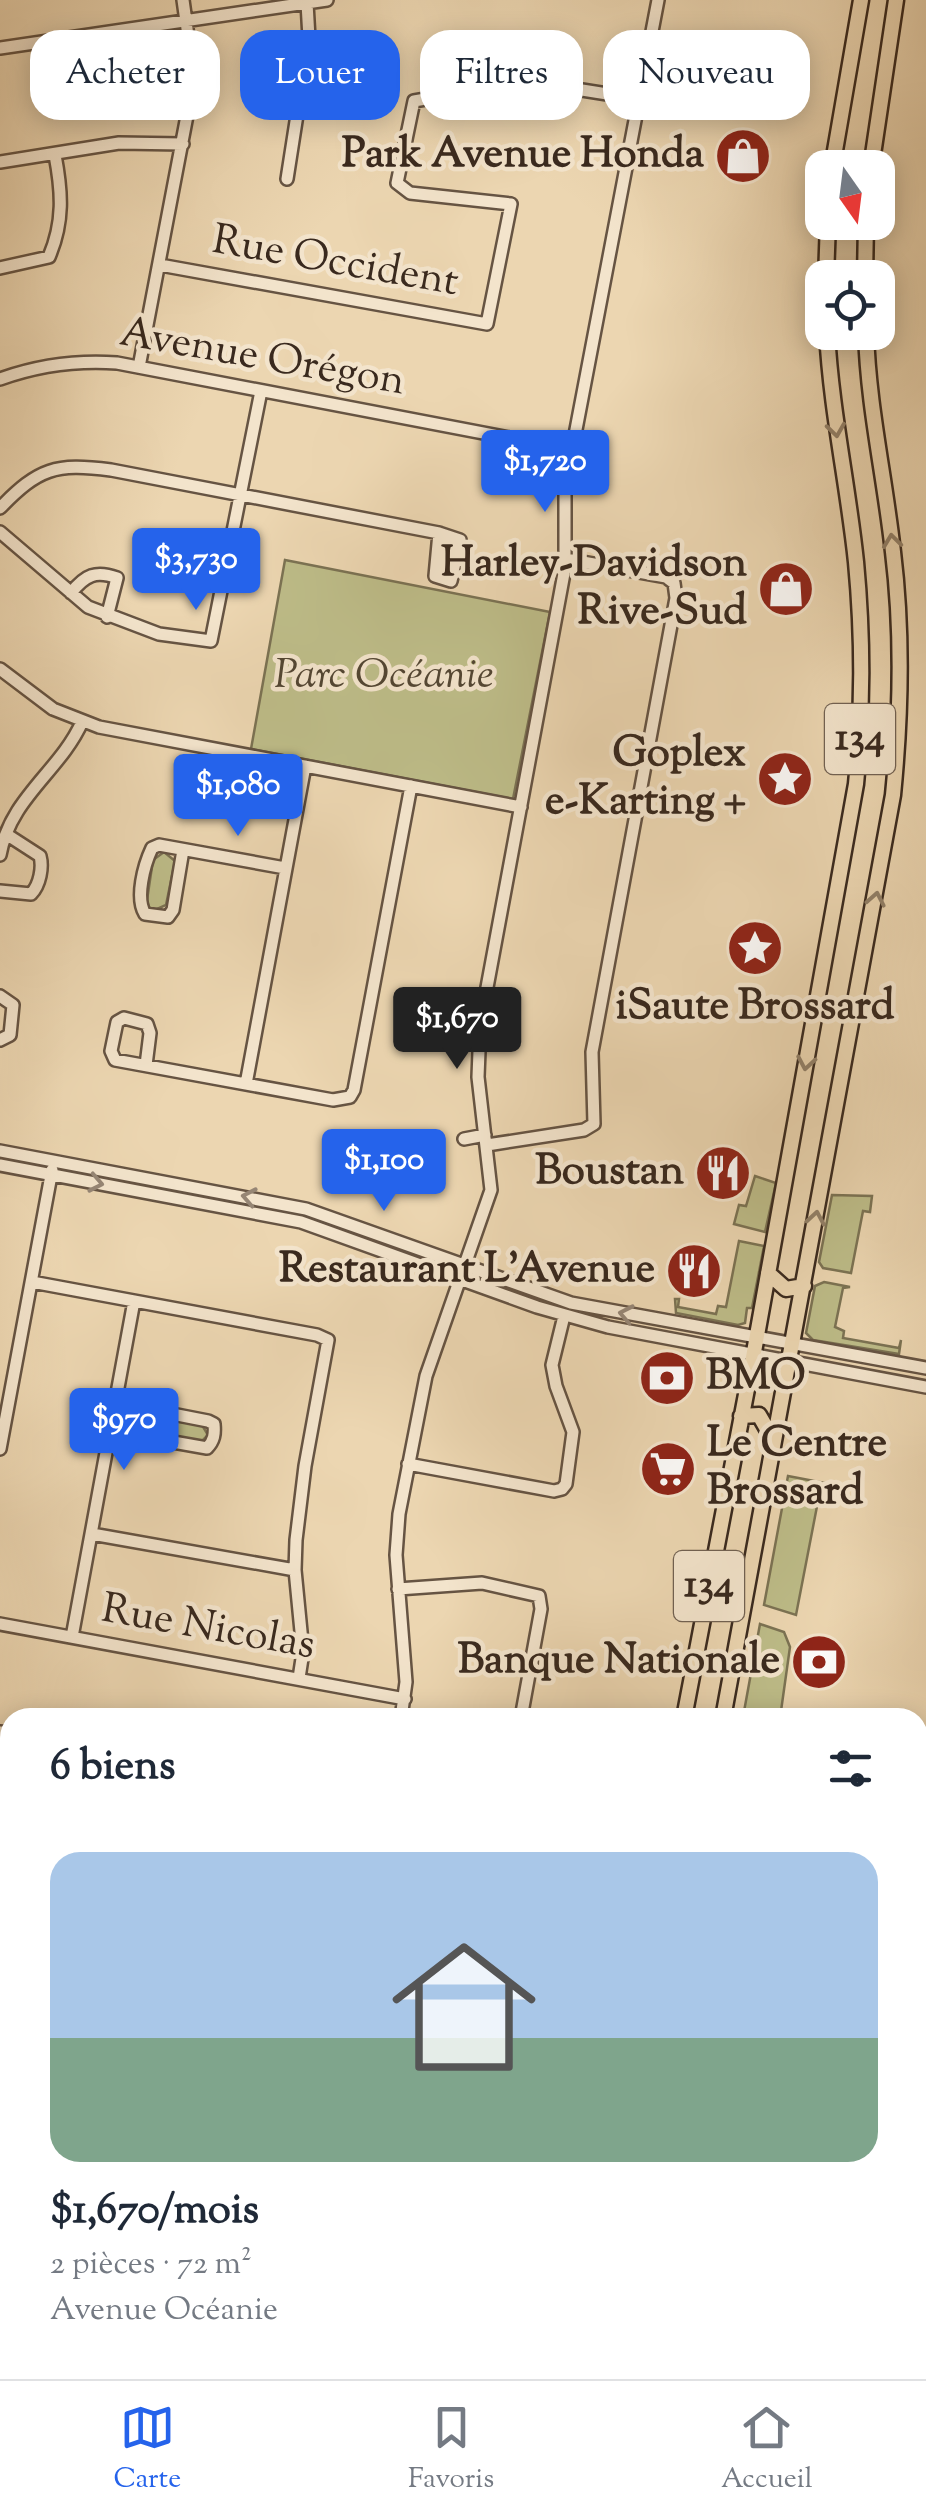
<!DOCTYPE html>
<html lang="fr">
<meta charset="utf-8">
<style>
body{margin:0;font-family:"Sorts Mill Goudy",serif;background:#f6f6f7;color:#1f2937;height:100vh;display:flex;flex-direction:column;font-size:38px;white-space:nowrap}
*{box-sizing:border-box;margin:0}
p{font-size:32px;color:#747a83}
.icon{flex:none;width:55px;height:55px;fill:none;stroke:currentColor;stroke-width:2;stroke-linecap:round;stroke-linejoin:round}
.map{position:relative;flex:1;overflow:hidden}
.drawer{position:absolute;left:0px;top:1708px;width:928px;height:672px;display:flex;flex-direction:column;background:#fff;border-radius:30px 30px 0 0;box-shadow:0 5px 25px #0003}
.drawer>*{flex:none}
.banner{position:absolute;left:30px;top:30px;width:868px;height:90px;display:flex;gap:20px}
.needle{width:65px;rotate:166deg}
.fabs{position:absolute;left:805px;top:150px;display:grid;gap:20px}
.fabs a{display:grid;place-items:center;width:90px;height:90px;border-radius:20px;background:#fff;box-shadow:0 5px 25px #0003;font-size:50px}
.price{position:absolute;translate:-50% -85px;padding:0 22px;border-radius:10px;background:#2563eb;color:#fff;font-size:32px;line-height:65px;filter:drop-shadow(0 2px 5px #0008)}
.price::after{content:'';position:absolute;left:50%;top:60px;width:30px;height:22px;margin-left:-15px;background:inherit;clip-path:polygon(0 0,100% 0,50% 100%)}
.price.on{background:#222;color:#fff}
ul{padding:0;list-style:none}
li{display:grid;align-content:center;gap:20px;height:530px;padding:0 50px}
li span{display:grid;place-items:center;height:310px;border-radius:30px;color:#555}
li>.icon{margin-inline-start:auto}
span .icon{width:180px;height:180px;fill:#fffc;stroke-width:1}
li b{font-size:42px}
h2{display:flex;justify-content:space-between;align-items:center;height:120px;padding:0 50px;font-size:42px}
.tag{padding:0 35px;border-radius:30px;background:#fff;box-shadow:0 5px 25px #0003;font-size:35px;line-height:90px}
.tag.on{background:#2563eb;color:#fff}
.tab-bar{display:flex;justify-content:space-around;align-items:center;height:140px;border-top:2px solid #e0e1e3;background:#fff;font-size:28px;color:#747a83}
.tab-bar a{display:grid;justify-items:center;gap:5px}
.tab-bar .on{color:#2563eb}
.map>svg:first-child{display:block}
</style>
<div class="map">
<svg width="926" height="2379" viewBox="0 0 926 2379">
<rect width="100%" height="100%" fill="#ecd6b1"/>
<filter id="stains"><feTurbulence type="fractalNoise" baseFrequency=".002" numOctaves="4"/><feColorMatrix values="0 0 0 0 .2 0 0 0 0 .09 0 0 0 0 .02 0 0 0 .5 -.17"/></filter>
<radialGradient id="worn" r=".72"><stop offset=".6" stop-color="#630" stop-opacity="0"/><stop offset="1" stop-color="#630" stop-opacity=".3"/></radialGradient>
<path fill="#bdbc88" stroke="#7b7253" stroke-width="2.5" d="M285,560l265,52 -37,187 -262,-50z
M164,852l11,9 -9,44 -11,5 -6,-3 -2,-7 6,-40z
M755,1176l21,7 -11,49 -31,-8 5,-19 7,1z
M832,1195l40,1 -2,16 -7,-1 -12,62 -28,-5 -4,-6z
M739,1241l25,5 -12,62h-5l-2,15 -7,2 -62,-12 -1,-14h4l-1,8 38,7 2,-8 8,1z
M824,1282l26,5 -7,1 -8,39 9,4 -1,7 56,10 2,-8 -2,14 -86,-14 -7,-7 9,-47z
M129,1411l73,14 6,10 -7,7 -76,-14 -5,-9 1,-5z
M788,1476l42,8 -1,11 -10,1 -23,119 -32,-10z
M760,1624l24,8 6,15 -9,64 4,6h-42z"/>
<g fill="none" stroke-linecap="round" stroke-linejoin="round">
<g stroke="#665443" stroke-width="16">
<path id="minor" d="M0,48l327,-48
M0,162l119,-19 64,1
M287,179l22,-141 -2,-35
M160,265l327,59 24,-120 -101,-11 -13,-10 17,-82 93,-16 56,2 76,12
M0,268l49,-11c15,-35 13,-65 6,-102
M139,367l55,-288 -11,-79
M0,379c39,-14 75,-19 117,-16l455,87
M0,508c39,-40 55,-45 111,-38l328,63 21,7 -9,41 -16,-5 4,-43
M0,532l88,75 71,27 52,7 50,-250
M71,593c14,-18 25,-23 46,-15l-10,39
M0,669l53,40 46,18 422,80
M183,850l-10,60 -5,7 -23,-3c-10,-16 -1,-49 7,-66l7,-3 126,23
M0,855c10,-57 60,-84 82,-133
M0,891l31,3c9,-9 12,-27 9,-38l-34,-22
M0,996l13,9 -3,30 -10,5
M146,1065l4,-32 -3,-9 -23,-6 -7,4 -6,29 4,9 218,40 17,-3 4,-7 57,-304
M246,1084l59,-318
M464,1139l21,-4
M487,1145l97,-15 10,-6 -2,-72 84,-454 -2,-15 -8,-6 -100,-18
M0,1151l306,58 265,94 355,65
M0,1165l301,57 236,85 71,20 318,60
M32,1282l285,53 11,5 -23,126 -9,74 -1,30 8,82 -4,26
M111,1431l96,17c7,-7 8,-14 7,-24l-6,-3 -92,-18
M0,1449l52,-279
M408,1464l146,27 8,-2 4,-5 7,-52 -17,-46 -4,-21 12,-49
M92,1534l203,36
M398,1589l84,-6 57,13 2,13 -20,109
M0,1624l405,75
M72,1637l62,-336
M401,1718l5,-36 -10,-127 3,-41 27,-138 65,-186 -13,-113 2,-52 85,-457v-73l5,-34 88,-461
M0,1732l10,1
M0,1839l10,2
M0,1950l10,2
M0,2060l10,1
M0,2166l10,2
M0,2230l10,2
M180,2379l3,-9"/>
</g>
<g stroke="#39291e" stroke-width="19">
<path id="major" d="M832,168l29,-168
M871,168l25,-168
M826,278l2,-56
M865,278l1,-56
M768,1273l18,16 18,-3
M741,1416l18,-1 15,26
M684,1718l68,-355 104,-579c7,-74 7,-148 0,-222 -8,-77 -25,-152 -29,-230
M723,1718l170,-923c8,-81 10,-162 0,-243 -8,-74 -25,-146 -27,-220
M574,2379l1,-9
M613,2379l1,-9"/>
</g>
<use href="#minor" stroke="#f3e4cc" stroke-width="11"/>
<use href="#major" stroke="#ecd6b1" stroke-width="14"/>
</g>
<defs><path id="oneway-chevron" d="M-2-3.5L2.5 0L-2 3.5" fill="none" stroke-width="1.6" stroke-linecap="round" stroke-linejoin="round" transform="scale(2.5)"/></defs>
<g stroke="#928068">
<use href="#oneway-chevron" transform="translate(836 430) rotate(82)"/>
<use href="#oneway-chevron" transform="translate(892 541) rotate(-97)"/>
<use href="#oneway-chevron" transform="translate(876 899) rotate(-79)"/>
<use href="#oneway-chevron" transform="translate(806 1063) rotate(100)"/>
<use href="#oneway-chevron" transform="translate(816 1218) rotate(-80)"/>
</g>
<g stroke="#968675">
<use href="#oneway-chevron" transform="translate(96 1183) rotate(11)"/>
<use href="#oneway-chevron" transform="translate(249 1197) rotate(-169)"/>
<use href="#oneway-chevron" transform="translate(626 1314) rotate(-169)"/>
</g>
<defs>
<g id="shop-disc" transform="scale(2.875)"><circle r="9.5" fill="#8f2418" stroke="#f3e4cc"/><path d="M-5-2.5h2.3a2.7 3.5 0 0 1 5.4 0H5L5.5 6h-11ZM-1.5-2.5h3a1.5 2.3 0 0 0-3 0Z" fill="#fff"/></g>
<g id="sight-disc" transform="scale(2.875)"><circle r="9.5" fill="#8f2418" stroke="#f3e4cc"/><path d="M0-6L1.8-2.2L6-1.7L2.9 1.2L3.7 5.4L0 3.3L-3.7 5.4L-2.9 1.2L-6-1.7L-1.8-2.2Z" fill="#fff"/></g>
<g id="restaurant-disc" transform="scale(2.875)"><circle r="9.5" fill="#8f2418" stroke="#f3e4cc"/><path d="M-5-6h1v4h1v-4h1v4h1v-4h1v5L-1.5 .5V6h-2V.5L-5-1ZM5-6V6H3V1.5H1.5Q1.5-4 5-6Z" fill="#fff"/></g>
<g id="bank-disc" transform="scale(2.875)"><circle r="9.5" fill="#8f2418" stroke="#f3e4cc"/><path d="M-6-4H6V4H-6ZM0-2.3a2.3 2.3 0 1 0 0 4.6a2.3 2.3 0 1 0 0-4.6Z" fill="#fff"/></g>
<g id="supermarket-disc" transform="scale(2.875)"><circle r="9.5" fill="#8f2418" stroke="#f3e4cc"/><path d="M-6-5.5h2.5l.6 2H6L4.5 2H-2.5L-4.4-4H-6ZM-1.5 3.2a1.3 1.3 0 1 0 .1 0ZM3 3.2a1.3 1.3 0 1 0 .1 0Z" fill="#fff"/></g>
</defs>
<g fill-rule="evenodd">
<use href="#shop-disc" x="743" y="156"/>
<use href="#shop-disc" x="786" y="589"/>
<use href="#sight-disc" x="785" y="779"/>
<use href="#sight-disc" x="755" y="948"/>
<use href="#restaurant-disc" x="723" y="1173"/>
<use href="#restaurant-disc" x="694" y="1271"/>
<use href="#bank-disc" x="667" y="1378"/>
<use href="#supermarket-disc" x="668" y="1469"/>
<use href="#bank-disc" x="819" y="1662"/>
</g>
<g text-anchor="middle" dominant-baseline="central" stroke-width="9" stroke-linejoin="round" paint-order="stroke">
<g fill="#f3e4cc" stroke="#716152" stroke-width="2.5">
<rect x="825" y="704" width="70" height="70" rx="8"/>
<rect x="674" y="1551" width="70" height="70" rx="8"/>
</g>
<g font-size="40" font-weight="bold" fill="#39291e">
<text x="860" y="739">134</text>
<text x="709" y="1586">134</text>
</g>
<g font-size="42" font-weight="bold" fill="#39291e" stroke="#f3e4cc" text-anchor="end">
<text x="704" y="156">Park Avenue Honda</text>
<text x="747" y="565">Harley-Davidson<tspan x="747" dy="48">Rive-Sud</tspan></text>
<text x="746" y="755">Goplex<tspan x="746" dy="48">e-Karting +</tspan></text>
<text x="755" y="1008" text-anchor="middle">iSaute Brossard</text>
<text x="684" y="1173">Boustan</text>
<text x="655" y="1271">Restaurant L'Avenue</text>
<text x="706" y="1378" text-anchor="start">BMO</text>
<text x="707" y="1445" text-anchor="start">Le Centre<tspan x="707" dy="48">Brossard</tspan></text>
<text x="780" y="1662">Banque Nationale</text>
</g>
<g font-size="42" fill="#39291e" stroke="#f3e4cc">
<text transform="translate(335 263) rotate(10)">Rue Occident</text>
<text transform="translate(262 359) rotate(10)">Avenue Orégon</text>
<text transform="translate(208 1629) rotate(10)">Rue Nicolas</text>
</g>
<g font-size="42" font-style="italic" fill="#534633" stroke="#f3e4cc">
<text x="384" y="677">Parc Océanie</text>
</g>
</g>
<rect width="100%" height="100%" filter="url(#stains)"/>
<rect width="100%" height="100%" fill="url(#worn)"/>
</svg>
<div class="fabs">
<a><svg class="needle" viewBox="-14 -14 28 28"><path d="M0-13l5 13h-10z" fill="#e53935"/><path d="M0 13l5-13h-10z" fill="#747a83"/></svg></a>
<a><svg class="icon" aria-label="locate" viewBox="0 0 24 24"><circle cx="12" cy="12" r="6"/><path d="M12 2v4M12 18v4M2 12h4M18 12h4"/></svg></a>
</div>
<b class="price" style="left:545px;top:515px">$1,720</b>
<b class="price" style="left:196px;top:613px">$3,730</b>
<b class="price" style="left:238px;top:839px">$1,080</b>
<b class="price on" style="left:457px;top:1072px">$1,670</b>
<b class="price" style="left:384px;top:1214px">$1,100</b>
<b class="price" style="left:124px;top:1473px">$970</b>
<div class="banner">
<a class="tag">Acheter</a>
<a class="tag on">Louer</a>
<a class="tag">Filtres</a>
<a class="tag">Nouveau</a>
</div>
<section class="drawer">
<h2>6 biens<svg class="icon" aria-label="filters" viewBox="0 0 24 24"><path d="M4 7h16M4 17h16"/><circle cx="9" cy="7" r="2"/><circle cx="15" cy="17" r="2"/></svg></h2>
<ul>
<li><span style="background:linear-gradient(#a9c7e8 60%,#7fa58c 0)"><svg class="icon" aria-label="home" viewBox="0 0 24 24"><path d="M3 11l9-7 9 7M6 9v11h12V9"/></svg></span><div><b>$1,670/mois</b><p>2 pièces · 72 m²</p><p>Avenue Océanie</p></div></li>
</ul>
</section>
</div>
<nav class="tab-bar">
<a class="on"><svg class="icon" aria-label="map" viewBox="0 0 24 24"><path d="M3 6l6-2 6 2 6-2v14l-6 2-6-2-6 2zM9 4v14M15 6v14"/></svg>Carte</a>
<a><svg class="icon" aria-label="saved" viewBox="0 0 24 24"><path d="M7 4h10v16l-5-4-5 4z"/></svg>Favoris</a>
<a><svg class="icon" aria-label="home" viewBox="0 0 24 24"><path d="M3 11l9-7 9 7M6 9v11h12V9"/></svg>Accueil</a>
</nav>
